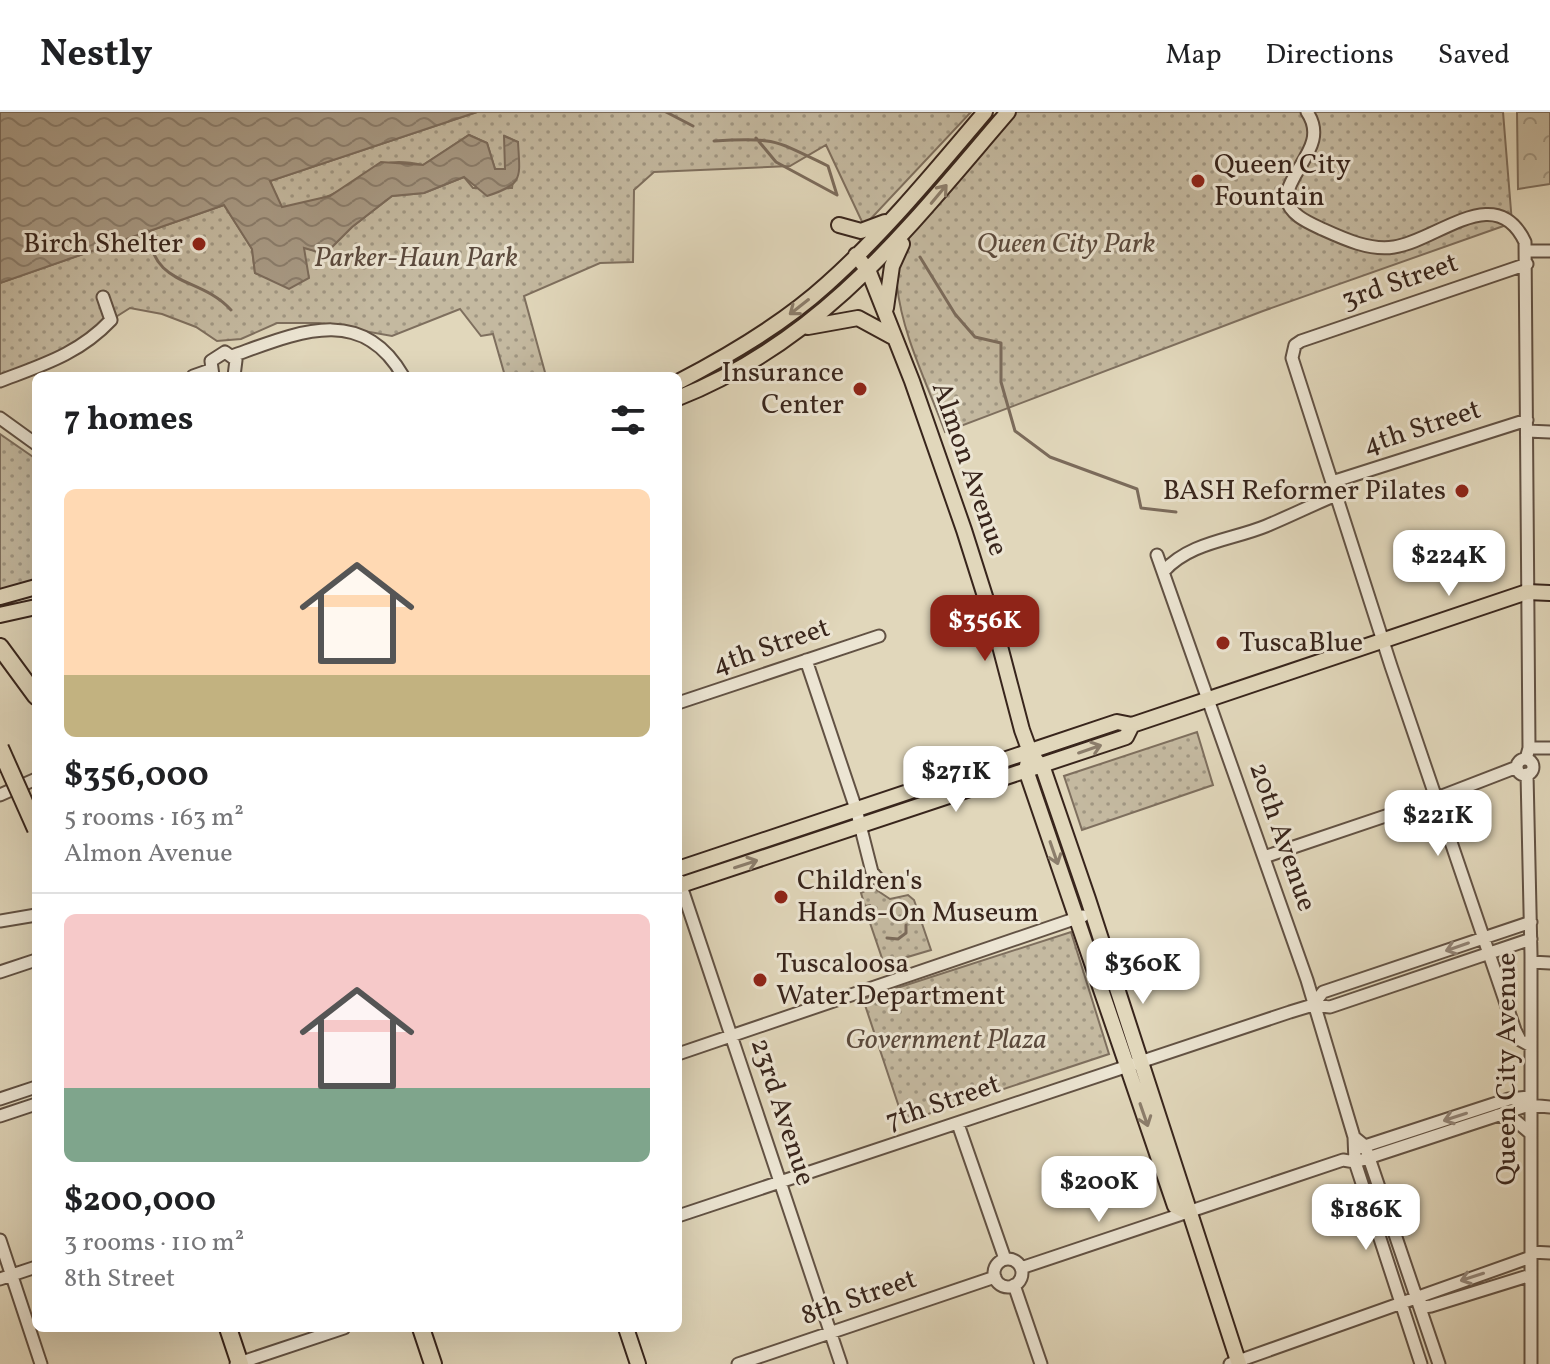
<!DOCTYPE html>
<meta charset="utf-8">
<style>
body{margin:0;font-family:Vollkorn,serif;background:#f6f6f6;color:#202124;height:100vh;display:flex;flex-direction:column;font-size:30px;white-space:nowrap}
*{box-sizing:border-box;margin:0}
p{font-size:26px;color:#757577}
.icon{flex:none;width:44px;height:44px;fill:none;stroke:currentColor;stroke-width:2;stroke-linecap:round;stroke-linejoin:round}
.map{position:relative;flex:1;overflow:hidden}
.sheet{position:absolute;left:32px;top:260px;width:650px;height:960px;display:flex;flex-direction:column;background:#fff;border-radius:12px;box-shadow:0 8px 32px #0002}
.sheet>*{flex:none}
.price{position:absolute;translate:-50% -68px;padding:0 18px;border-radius:16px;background:#fff;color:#222;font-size:26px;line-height:52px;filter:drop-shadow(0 2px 4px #0008)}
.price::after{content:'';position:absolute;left:50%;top:48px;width:24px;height:18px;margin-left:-12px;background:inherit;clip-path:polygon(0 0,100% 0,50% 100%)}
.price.current{background:#8f2418;color:#fff}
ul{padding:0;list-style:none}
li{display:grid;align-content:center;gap:16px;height:424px;padding:0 32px}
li+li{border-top:2px solid #e0e0e0}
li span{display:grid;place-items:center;height:248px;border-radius:12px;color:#555}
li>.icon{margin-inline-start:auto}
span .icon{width:144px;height:144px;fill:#fffc;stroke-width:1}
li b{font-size:34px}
h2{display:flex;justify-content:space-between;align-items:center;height:96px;padding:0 32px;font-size:34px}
header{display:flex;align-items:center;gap:48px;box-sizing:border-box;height:112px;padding:0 40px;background:#fff;border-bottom:2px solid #e0e0e0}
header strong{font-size:38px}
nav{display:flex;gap:44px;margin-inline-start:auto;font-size:28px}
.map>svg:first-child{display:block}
</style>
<header>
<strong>Nestly</strong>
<nav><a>Map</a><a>Directions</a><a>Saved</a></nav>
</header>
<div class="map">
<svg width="1550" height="1252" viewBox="0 0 1550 1252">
<defs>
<pattern id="grass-dots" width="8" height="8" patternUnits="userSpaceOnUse" patternTransform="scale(2)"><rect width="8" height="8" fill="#c4b9a0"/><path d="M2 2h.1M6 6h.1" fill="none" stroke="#a09682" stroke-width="1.8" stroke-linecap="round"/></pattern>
<pattern id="forest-crowns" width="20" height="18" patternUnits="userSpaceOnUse" patternTransform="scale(2)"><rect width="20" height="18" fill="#c4b9a0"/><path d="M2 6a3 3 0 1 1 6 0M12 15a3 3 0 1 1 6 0" fill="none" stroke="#a09682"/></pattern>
<pattern id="water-waves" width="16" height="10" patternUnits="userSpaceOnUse" patternTransform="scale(2)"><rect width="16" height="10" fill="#a89a85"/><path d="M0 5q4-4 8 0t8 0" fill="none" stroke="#8a7d6c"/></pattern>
</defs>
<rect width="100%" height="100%" fill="#e1d7bb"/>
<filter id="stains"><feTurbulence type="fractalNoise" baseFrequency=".0025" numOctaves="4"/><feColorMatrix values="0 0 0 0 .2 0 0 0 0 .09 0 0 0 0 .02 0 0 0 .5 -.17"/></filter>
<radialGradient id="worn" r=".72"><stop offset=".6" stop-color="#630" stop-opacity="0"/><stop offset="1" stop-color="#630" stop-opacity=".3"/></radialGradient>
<path fill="url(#grass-dots)" stroke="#7e6f5e" stroke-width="2" d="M477,0h494l-107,114 -38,-81 -36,21 -136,6 -20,18 -1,72 -33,1 -76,33 22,80h-41l-12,-42 -12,2 -21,-27 -68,27 -73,-13h-42l-36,16 -24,2 -21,-14 -34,-13 -32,-6 -76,48 -54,19v-92l224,-78 28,44 3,24 16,5 32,-31 22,7 27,-27 40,-31 32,-3 40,-16 9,11h39l6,-46 -13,-6v34l-10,-1 -8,-26 -18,-8 -46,30c-50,-11 -53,10 -92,30 -14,7 -34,9 -50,13l-11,-27z
M1008,0h495l9,111 -249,88 -318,121c-17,-47 -43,-97 -48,-147 -5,-55 77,-132 111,-173z
M0,322l36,25v124l-36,10z
M1197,620l16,53 -131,45 -18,-54z
M872,775l18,12 18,-4 6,5 17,50 -47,14 -16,-47 7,-3 -5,-9 -5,1 -4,-13z
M1071,820l38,122 -205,68 -41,-123z"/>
<path fill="url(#forest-crowns)" stroke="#7e6f5e" stroke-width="2" d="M1517,0h33v72l-32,5z"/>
<path fill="url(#water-waves)" stroke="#7b6b5b" stroke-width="2" d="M0,0h477l-207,69 12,26 48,-11 51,-34 42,3 46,-30 18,8 8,26h10l-1,-33 14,6c2,36 6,42 -31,54l-23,-19 -40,16 -32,3 -40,31 -27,27 -21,-6 5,30 -20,11 -34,-16 -3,-24 -28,-44 -224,78z"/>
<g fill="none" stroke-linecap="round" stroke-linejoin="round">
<path stroke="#7b6b5b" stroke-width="3" d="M666,0l27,14
M756,26l20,24 61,33
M714,29c60,-4 61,-1 114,25l9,29
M148,119c6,58 51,44 83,79
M920,145l35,57 20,23 26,6v39l14,49 35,26 87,32 4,19 35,4
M906,798l2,9
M887,826l11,1 8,-6v-8"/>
<g stroke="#625244" stroke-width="15">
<path id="minor" d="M1307,0c22,32 -16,55 -21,86 4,17 21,24 36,31 22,10 48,22 72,18 43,-6 102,-67 131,-5l4,506 -3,11
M1528,139h22
M1527,152l-226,77 -6,4 -3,13 99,308 124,364 5,10 11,6
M232,244c62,-22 129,-54 171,20
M193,264l17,-6
M213,264l-2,-15 14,-9 11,8 -2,16
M0,269c42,-16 79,-27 111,-61l-8,-23
M0,306l36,26
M1527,319l23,1
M1332,370l195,-62
M1157,443l150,425 47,157 1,25 66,202
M1164,459c26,-29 68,-31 102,-45 24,-10 46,-21 70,-31
M806,548l50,149 16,63 7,8
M678,591l201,-67
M1529,636h21
M1517 655a8 8 0 1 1 16 0a8 8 0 1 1-16 0Z
M1527,662l4,181v409
M0,683l36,-16
M1264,745l160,-54 93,-36
M679,768l162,484
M0,809l36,-6
M1531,850l19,1
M0,860l36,-12
M1313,893l10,-13 208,-70
M678,942l405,-138
M0,987l36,-12
M1498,1003l18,6 14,12
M0,1004l36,-12
M958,1012l47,135
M1354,1025l11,9 74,218
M1359,1036l150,-49 21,-2
M678,1104l612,-204 23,-7 17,2 201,-68
M0,1128l41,124
M1531,1140l19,1
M994 1161a14 14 0 1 1 28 0a14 14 0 1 1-28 0Z
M1021,1156l322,-108 12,2 19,-6 155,-51 21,2
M0,1167l36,-12
M1014,1173l27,79
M1418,1189l6,6 7,-1 100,-31
M236,1252l108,-36
M738,1252l257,-87
M1230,1252l301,-107"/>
</g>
<g stroke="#38251c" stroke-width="18">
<path id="major" d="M839,113l22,6 24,-9
M856,143l13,17 43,109 52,149 32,101 26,99 8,22 14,19 44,128 151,465
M886,196l6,-42 10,-22
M808,215l50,-9 35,19
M678,270c52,-27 105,-58 149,-98 58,-52 108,-113 158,-172
M678,286c146,-58 231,-171 330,-286
M0,485l36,-10
M0,503l36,-8
M1030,640l-4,18 149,436 12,6
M678,757l439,-147 15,3 395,-133 23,1
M678,774l448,-149 6,-12
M626,1216l12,36"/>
</g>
<g stroke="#38251c" stroke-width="20">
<path id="highway" d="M0,535l36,49
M228,1216l12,36
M421,1216l12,36"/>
</g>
<use href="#minor" stroke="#ece5d3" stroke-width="11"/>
<use href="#major" stroke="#e1d7bb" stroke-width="14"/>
<use href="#highway" stroke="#e1d7bb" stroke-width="16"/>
<g stroke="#38251c" stroke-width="20" stroke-linecap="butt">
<path id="highway-bridge" d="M0,636l36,81"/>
</g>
<use href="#highway-bridge" stroke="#e1d7bb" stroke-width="16"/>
</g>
<defs><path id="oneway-shaft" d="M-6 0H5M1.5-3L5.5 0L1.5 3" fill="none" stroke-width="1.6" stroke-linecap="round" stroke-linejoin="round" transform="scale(2)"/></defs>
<g stroke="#8c7e6c">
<use href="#oneway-shaft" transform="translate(939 82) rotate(-50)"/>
<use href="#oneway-shaft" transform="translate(799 195) rotate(142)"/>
<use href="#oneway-shaft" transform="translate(1090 637) rotate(-19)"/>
<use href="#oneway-shaft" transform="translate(1054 741) rotate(71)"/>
<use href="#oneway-shaft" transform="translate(746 752) rotate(-18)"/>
<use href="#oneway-shaft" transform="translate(1144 1003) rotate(71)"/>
</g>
<g stroke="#928578">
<use href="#oneway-shaft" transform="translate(1457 835) rotate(161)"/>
<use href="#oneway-shaft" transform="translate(1455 1005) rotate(162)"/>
<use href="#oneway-shaft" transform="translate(1472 1165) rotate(162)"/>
</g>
<g fill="#8f2418" stroke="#ece5d3" stroke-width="3">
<circle cx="1198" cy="69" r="8"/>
<circle cx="199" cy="132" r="8"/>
<circle cx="860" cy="277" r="8"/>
<circle cx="1462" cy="379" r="8"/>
<circle cx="1223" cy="531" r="8"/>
<circle cx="781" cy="785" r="8"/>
<circle cx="760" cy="868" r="8"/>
</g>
<g text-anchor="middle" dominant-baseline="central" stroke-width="6" stroke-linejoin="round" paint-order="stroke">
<g font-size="28" fill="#38251c" stroke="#ece5d3" text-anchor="start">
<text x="1214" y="53">Queen City<tspan x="1214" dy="32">Fountain</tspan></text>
<text x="183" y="132" text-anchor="end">Birch Shelter</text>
<text x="844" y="261" text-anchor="end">Insurance<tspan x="844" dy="32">Center</tspan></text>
<text x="1446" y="379" text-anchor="end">BASH Reformer Pilates</text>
<text x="1239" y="531">TuscaBlue</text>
<text x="797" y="769">Children's<tspan x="797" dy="32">Hands-On Museum</tspan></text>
<text x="776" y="852">Tuscaloosa<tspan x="776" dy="32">Water Department</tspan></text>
</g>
<g font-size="28" font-style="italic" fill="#5b4a3d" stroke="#ece5d3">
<text x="1066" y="132">Queen City Park</text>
<text x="416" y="146">Parker-Haun Park</text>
<text x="946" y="928">Government Plaza</text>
</g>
<g font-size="28" fill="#38251c" stroke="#ece5d3">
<text transform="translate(1400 170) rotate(-19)">3rd Street</text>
<text transform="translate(1422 316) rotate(-18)">4th Street</text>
<text transform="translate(969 357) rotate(71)">Almon Avenue</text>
<text transform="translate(771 535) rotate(-19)">4th Street</text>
<text transform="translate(1282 725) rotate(71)">20th Avenue</text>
<text transform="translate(1507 957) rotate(-90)">Queen City Avenue</text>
<text transform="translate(943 991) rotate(-19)">7th Street</text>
<text transform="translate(782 1000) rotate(72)">23rd Avenue</text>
<text transform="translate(859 1186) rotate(-19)">8th Street</text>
</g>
</g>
<rect width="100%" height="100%" filter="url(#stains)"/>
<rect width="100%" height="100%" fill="url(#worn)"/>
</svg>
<b class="price" style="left:1449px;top:486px">$224K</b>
<b class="price current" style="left:985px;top:551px">$356K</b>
<b class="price" style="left:956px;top:702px">$271K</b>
<b class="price" style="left:1438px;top:746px">$221K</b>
<b class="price" style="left:1143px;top:894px">$360K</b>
<b class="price" style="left:1099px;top:1112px">$200K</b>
<b class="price" style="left:1366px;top:1140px">$186K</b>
<section class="sheet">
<h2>7 homes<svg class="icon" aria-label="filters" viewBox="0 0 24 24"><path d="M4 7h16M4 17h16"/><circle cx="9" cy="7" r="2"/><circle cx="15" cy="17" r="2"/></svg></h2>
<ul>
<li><span style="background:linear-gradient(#ffd9b3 75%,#c2b280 0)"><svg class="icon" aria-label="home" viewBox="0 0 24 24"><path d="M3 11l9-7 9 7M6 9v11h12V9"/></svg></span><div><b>$356,000</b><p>5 rooms · 163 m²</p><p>Almon Avenue</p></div></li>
<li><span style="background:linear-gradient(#f6c9c9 70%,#7fa58c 0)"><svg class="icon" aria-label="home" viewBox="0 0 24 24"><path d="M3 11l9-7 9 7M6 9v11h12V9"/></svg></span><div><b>$200,000</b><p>3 rooms · 110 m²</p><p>8th Street</p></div></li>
</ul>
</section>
</div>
